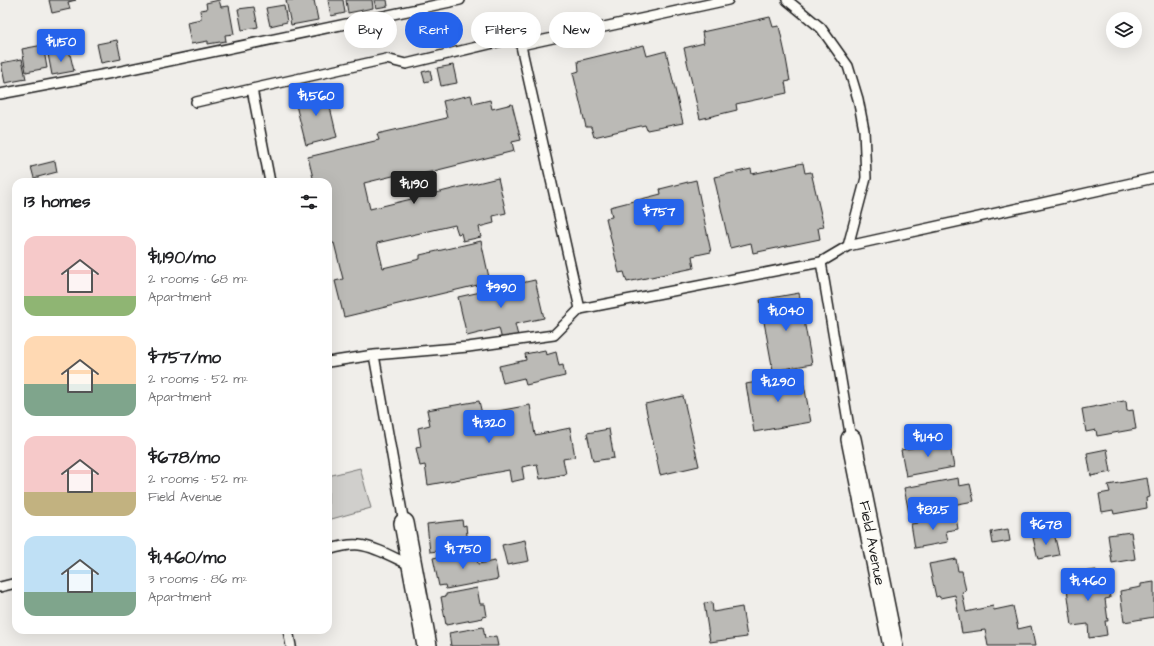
<!DOCTYPE html>
<meta charset="utf-8">
<style>
body{margin:0;font-family:"Architects Daughter",sans-serif;background:#f6f6f6;color:#202124;height:100vh;display:flex;flex-direction:column;font-size:15px;white-space:nowrap}
*{box-sizing:border-box;margin:0}
p{font-size:13px;color:#757577}
.icon{flex:none;width:22px;height:22px;fill:none;stroke:currentColor;stroke-width:2;stroke-linecap:round;stroke-linejoin:round}
.map{position:relative;flex:1;overflow:hidden}
.side{position:absolute;left:12px;top:178px;width:320px;height:456px;display:flex;flex-direction:column;background:#fff;border-radius:12px;box-shadow:0 4px 16px #0002}
.side>*{flex:none}
.guide{position:absolute;left:344px;top:12px;width:380px;height:36px;display:flex;gap:8px}
.fabs{position:absolute;left:1106px;top:12px;display:grid;gap:8px}
.fabs a{display:grid;place-items:center;width:36px;height:36px;border-radius:50%;background:#fff;box-shadow:0 4px 16px #0002;font-size:20px}
.price{position:absolute;translate:-50% -34px;padding:0 9px;border-radius:4px;background:#2563eb;color:#fff;font-size:13px;line-height:26px;filter:drop-shadow(0 1px 2px #0008)}
.price::after{content:'';position:absolute;left:50%;top:24px;width:12px;height:9px;margin-left:-6px;background:inherit;clip-path:polygon(0 0,100% 0,50% 100%)}
.price.current{background:#222;color:#fff}
ul{padding:0;list-style:none}
li{display:flex;align-items:center;gap:12px;height:100px;padding:0 12px}
li span{display:grid;place-items:center;flex:none;width:112px;height:80px;border-radius:12px;color:#555}
li>.icon{margin-inline-start:auto}
span .icon{width:48px;height:48px;fill:#fffc;stroke-width:1}
li b{font-size:17px}
h2{display:flex;justify-content:space-between;align-items:center;height:48px;padding:0 12px;font-size:17px}
.chip{padding:0 14px;border-radius:18px;background:#fff;box-shadow:0 4px 16px #0002;font-size:14px;line-height:36px}
.chip.current{background:#2563eb;color:#fff}
.map>svg:first-child{display:block}
</style>
<div class="map">
<svg width="1154" height="646" viewBox="0 0 1154 646">
<rect width="100%" height="100%" fill="#f0eeea"/>
<filter id="ink" filterUnits="userSpaceOnUse"><feTurbulence type="fractalNoise" baseFrequency=".025" numOctaves="2"/><feDisplacementMap in="SourceGraphic" scale="8" xChannelSelector="R" yChannelSelector="G"/><feConvolveMatrix kernelMatrix="1 2 1 2 8 2 1 2 1" color-interpolation-filters="sRGB"/></filter>
<g filter="url(#ink)">
<path fill="#d0cfcc" stroke="#767674" d="M360,468l11,40 -43,12v-44z"/>
<path fill="#bbbab6" stroke="#1c1c1c" d="M49,0h27l-8,2 2,7 -18,4z
M219,0l2,7 8,-1 5,28 -9,1 1,6 -18,3v-3l-17,3 -4,-22 14,-3 -1,-9 7,-1 -1,-6z
M286,0h28l4,20 -27,5z
M328,0h15l2,13 -14,3z
M346,0h26l1,8 -25,5z
M374,0h13l1,6 -12,2z
M284,5l3,17 -17,4 -4,-18z
M254,7l4,20 -16,3 -4,-21z
M770,17l3,10 6,-1 6,27 5,28 -5,1 2,11 -51,11 1,6 -37,9 -16,-71 20,-5 -2,-11z
M117,40l4,19 -20,4 -4,-19z
M43,45l4,23 -21,4 -4,-23z
M644,45l3,11 19,-5 17,72 -36,7 -2,-5 -51,12 -3,-10h-5l-13,-54 6,-2 -1,-10z
M69,50l5,21 -22,4 -4,-21z
M22,59l4,20 -21,4 -4,-20z
M453,65l4,18 -16,3 -4,-18z
M430,70l2,10 -7,2 -3,-10z
M326,90l11,47 -31,8 -12,-48z
M471,95l2,9 17,-4 2,9 20,-5 9,36 -9,2 2,9 -112,28 -1,-5 -37,9 6,26 128,-31 8,35 -13,3 1,7 -15,4 2,10 -18,4 -2,-8 -3,1 -3,-9 -78,18 6,25 37,-9v-4l61,-14 9,41 -146,35 -9,-36 8,-2 -9,-36 -6,1v-16l3,-1 -3,-10v-35h-14l-6,-25 71,-17 -2,-6 70,-16 -4,-17z
M55,161l2,11 -23,6 -3,-11z
M803,163l2,10 6,-1 13,55 -6,1 2,11 -67,14 -2,-10 -21,5 -16,-71 37,-8 1,5z
M696,180l15,72 -19,4 2,12 -67,14 -3,-10 -5,1 -13,-55 6,-1 -2,-10 51,-13 -1,-5z
M535,280l9,38 -29,6 3,12 -16,4 -3,-12 -32,8 -9,-39z
M799,293l13,71 -39,7 -13,-71z
M545,350l1,5 10,-3 3,14 4,-1 2,11 -39,9 -2,-7 -21,5 -4,-17 27,-6 -1,-6z
M802,374l9,48 -57,10 -8,-48z
M683,396l16,70 -39,9 -15,-71z
M479,401l3,13 48,-9 5,30 35,-7 5,29 -12,2 3,15 -26,5 -3,-15 -15,3 2,12 -13,3 -2,-12 -81,15 -3,-20 -5,1 -4,-18 5,-1 -3,-19 12,-3 -3,-15z
M1124,401h2l1,10 6,-1 3,19 -39,7 -1,-6 -10,2 -4,-23z
M609,429l5,29 -21,3 -6,-28z
M949,441l5,26 -48,9 -5,-26z
M1107,449l4,23 -20,4 -4,-23z
M958,478l1,8 11,-2 4,17 -65,12 -5,-25z
M1147,478l3,19 -4,1 1,10 -33,6 -1,-4 -11,2 -3,-18 11,-2 -2,-7z
M956,517l2,12 -12,2 2,11 -33,6 -4,-24 7,-1 2,-4h5l3,2z
M462,520l1,6 3,-1 2,22 -38,5 -3,-28z
M1008,529l2,12 -17,3 -2,-12z
M1131,532l4,27 -23,4 -4,-28z
M1054,533l5,22 -21,4 -5,-21z
M525,540l4,21 -22,4 -5,-20z
M475,549l3,15 17,-3 3,18 -52,10 -1,-4 -6,1 -6,-28z
M956,559l2,12h4l4,20 -4,1 4,20 27,-6 1,4 19,-4 5,23 13,-3 4,20h-47l-3,-16 -23,3 -7,-38 -15,3 -1,-2 -3,1 -7,-33z
M1096,570l2,20 11,-1 1,9 -5,1 3,22h-3l2,14 -18,3 -1,-14 -16,2 -7,-52z
M1154,582v35l-30,5 -4,-31 21,-4v-3z
M477,588l3,16h5l2,12 -5,1 1,1 -37,7 -5,-28 5,-1v-2z
M712,602l1,10 29,-5 5,30 -37,5 -6,-39z
M483,627l2,11 11,-2 2,10h-47l-2,-13z"/>
<g fill="none" stroke-linecap="round" stroke-linejoin="round">
<g stroke="#1c1c1c" stroke-width="12">
<path id="service" d="M787,0l34,28 27,38 10,33 6,31 2,48 -18,68 -27,16
M521,45l207,-45
M252,89l134,-30 20,5 113,-27 61,272 241,-47 30,177
M0,94l112,-21 348,-73
M196,102l56,-13 18,93
M848,246l306,-68
M374,355l30,168
M328,362l46,-7 94,-8 86,-12 26,-26
M328,550c10,-3 20,-6 31,-5 18,2 37,14 53,21
M0,587l16,-4
M288,630l3,16"/>
</g>
<g stroke="#1c1c1c" stroke-width="22">
<path id="minor" d="M851,439l42,207
M404,523l23,123"/>
</g>
<use href="#service" stroke="#fdfcf7" stroke-width="9"/>
<use href="#minor" stroke="#fdfcf7" stroke-width="19"/>
</g>
</g>
<g text-anchor="middle" dominant-baseline="central" stroke-width="4" stroke-linejoin="round" paint-order="stroke">
<g font-size="15" fill="#1c1c1c" stroke="#fdfcf7">
<text transform="translate(872 543) rotate(79)">Field Avenue</text>
</g>
</g>
</svg>
<div class="fabs">
<a><svg class="icon" aria-label="layers" viewBox="0 0 24 24"><path d="M12 4l9 5-9 5-9-5zM3 14l9 5 9-5"/></svg></a>
</div>
<b class="price" style="left:61px;top:63px">$1,150</b>
<b class="price" style="left:316px;top:117px">$1,560</b>
<b class="price current" style="left:414px;top:205px">$1,190</b>
<b class="price" style="left:659px;top:233px">$757</b>
<b class="price" style="left:501px;top:309px">$990</b>
<b class="price" style="left:786px;top:332px">$1,040</b>
<b class="price" style="left:778px;top:403px">$1,290</b>
<b class="price" style="left:489px;top:444px">$1,320</b>
<b class="price" style="left:928px;top:458px">$1,140</b>
<b class="price" style="left:933px;top:531px">$825</b>
<b class="price" style="left:1046px;top:546px">$678</b>
<b class="price" style="left:463px;top:570px">$1,750</b>
<b class="price" style="left:1088px;top:602px">$1,460</b>
<div class="guide">
<a class="chip">Buy</a>
<a class="chip current">Rent</a>
<a class="chip">Filters</a>
<a class="chip">New</a>
</div>
<section class="side">
<h2>13 homes<svg class="icon" aria-label="filters" viewBox="0 0 24 24"><path d="M4 7h16M4 17h16"/><circle cx="9" cy="7" r="2"/><circle cx="15" cy="17" r="2"/></svg></h2>
<ul>
<li><span style="background:linear-gradient(#f6c9c9 75%,#8fb573 0)"><svg class="icon" aria-label="home" viewBox="0 0 24 24"><path d="M3 11l9-7 9 7M6 9v11h12V9"/></svg></span><div><b>$1,190/mo</b><p>2 rooms · 68 m²</p><p>Apartment</p></div></li>
<li><span style="background:linear-gradient(#ffd9b3 60%,#7fa58c 0)"><svg class="icon" aria-label="home" viewBox="0 0 24 24"><path d="M3 11l9-7 9 7M6 9v11h12V9"/></svg></span><div><b>$757/mo</b><p>2 rooms · 52 m²</p><p>Apartment</p></div></li>
<li><span style="background:linear-gradient(#f6c9c9 70%,#c2b280 0)"><svg class="icon" aria-label="home" viewBox="0 0 24 24"><path d="M3 11l9-7 9 7M6 9v11h12V9"/></svg></span><div><b>$678/mo</b><p>2 rooms · 52 m²</p><p>Field Avenue</p></div></li>
<li><span style="background:linear-gradient(#bfe0f5 70%,#7fa58c 0)"><svg class="icon" aria-label="home" viewBox="0 0 24 24"><path d="M3 11l9-7 9 7M6 9v11h12V9"/></svg></span><div><b>$1,460/mo</b><p>3 rooms · 86 m²</p><p>Apartment</p></div></li>
</ul>
</section>
</div>
